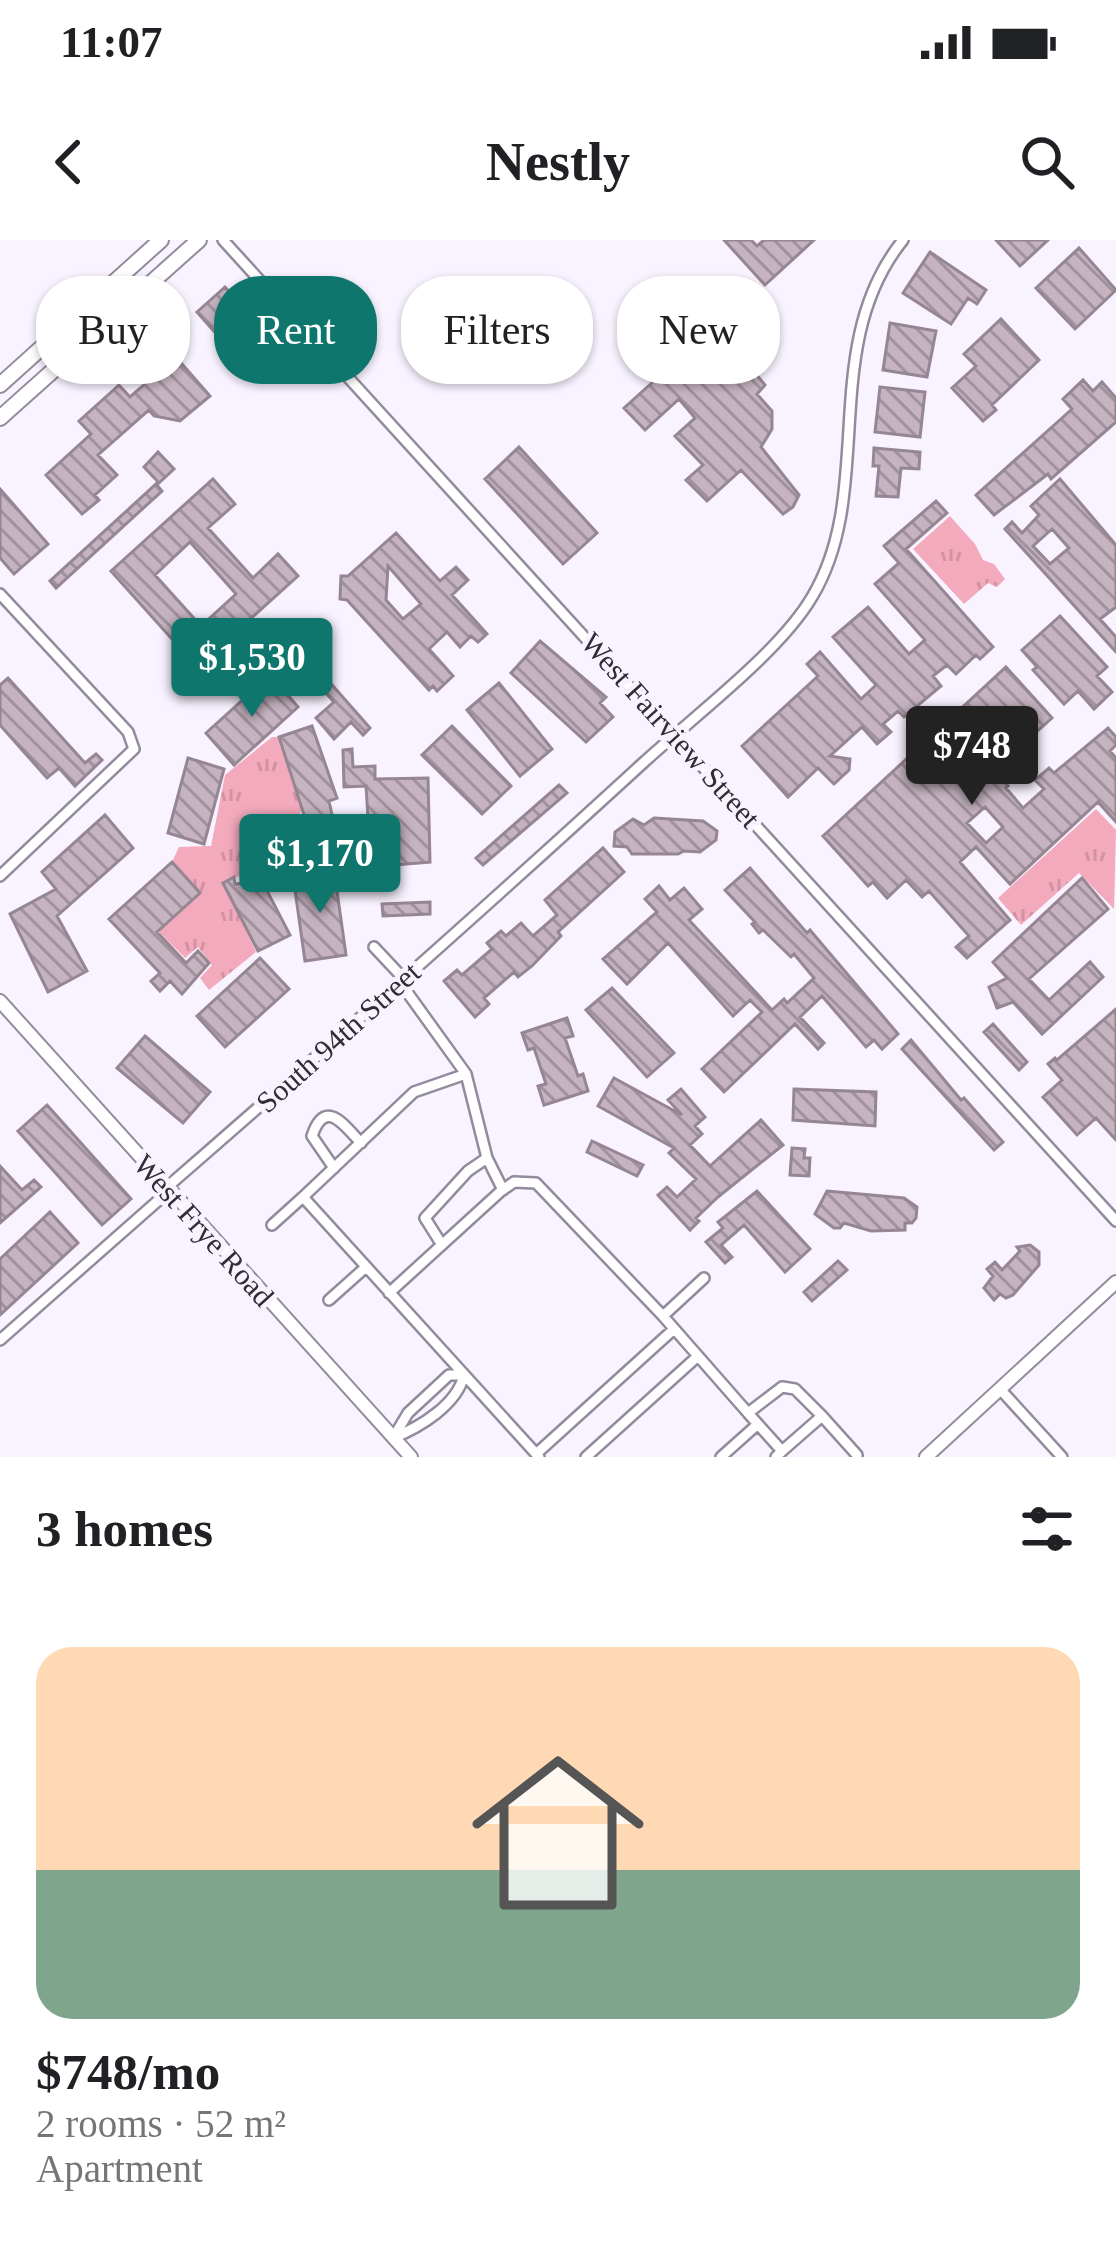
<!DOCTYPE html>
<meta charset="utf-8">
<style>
body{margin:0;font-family:"Times New Roman",serif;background:#f6f6f6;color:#202124;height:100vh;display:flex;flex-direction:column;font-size:45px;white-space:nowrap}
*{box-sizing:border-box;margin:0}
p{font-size:39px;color:#757577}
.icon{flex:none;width:66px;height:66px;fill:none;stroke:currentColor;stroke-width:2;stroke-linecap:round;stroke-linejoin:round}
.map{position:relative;height:1217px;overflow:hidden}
.panel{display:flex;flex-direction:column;background:#fff;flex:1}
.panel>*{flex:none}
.top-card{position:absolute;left:36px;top:36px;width:1044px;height:108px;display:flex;gap:24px}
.price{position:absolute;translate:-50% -102px;padding:0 27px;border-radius:12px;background:#0f766e;color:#fff;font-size:39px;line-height:78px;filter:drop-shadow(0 3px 6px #0008)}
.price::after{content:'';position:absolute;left:50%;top:72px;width:36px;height:27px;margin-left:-18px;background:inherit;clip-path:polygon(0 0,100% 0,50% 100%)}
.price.on{background:#222;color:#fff}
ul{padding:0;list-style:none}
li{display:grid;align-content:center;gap:24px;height:636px;padding:0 36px}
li+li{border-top:3px solid #e0e0e0}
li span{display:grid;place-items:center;height:372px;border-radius:36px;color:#555}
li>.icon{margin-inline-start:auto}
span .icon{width:216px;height:216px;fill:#fffc;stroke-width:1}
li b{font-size:51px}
h2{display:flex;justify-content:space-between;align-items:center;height:144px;padding:0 36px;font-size:51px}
.tag{padding:0 42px;border-radius:48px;background:#fff;box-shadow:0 3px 9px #0004;font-size:42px;line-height:108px}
.tag.on{background:#0f766e;color:#fff}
.status{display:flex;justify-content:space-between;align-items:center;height:84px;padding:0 60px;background:#fff;direction:ltr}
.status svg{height:33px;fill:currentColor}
header{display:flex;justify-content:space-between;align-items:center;height:156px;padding:0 36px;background:#fff;font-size:54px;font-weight:700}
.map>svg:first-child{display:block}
</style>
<div class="status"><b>11:07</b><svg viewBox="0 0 49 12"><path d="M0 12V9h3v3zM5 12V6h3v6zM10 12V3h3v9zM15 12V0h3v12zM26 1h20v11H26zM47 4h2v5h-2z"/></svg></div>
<header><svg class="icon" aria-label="back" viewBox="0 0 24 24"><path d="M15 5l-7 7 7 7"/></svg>Nestly<svg class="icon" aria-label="search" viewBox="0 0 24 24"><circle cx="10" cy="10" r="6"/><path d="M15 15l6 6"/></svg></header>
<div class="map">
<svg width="1116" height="1217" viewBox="0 0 1116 1217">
<defs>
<pattern id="park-tufts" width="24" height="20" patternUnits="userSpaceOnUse" patternTransform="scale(3)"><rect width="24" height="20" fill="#f3aabc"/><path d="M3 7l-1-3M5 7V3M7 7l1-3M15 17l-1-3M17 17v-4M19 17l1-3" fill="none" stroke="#d192a2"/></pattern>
<pattern id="building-back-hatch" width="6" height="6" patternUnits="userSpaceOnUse" patternTransform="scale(3)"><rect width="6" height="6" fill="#c5b3c0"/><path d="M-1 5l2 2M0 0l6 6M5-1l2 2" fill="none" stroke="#a0929d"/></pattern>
</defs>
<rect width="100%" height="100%" fill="#f8f3ff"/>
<path fill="url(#park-tufts)" d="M950,276l25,28 8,16 11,4 11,15 -8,8 -9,-4 -24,21 -51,-55z
M272,497h7l23,73 -6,10 -40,9 8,36 -40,18 32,69 -47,38 -9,-12 12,-13 -14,-18 -13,11 -27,-27 42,-38 -28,-31 7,-15 32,-1 14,-71z
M1096,569l20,21 -2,79 -35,-36 -58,52 -23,-27z"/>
<path fill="url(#building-back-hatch)" stroke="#968592" stroke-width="3" fill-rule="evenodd" d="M724,0h27l6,6 7,-6h50l-49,45z
M996,0h52l-28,26z
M1079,8l37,42 -41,39 -39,-41z
M930,12l56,38 -9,14 -9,-6 -17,26 -48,-31z
M225,47l47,52 -28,26 -47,-53z
M1001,79l38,41 -47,45 4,5 -13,11 -31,-33 24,-22 -12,-12z
M890,83l46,8 -9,46 -44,-7z
M644,84l32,36 33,-29 15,14 7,-7 24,25 -4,5 14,17 -8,9 15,17v18l-11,18 38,48 -6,12 -10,7 -42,-44 -34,31 -21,-21 17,-15 -28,-29 20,-18 -16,-19 -34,31 -21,-22 31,-28 -32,-35z
M176,117l34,39 -30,25 -26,-5 -5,-6 -51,45 19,20 -22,20 4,5 -17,14 -36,-39 45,-41 -12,-13 40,-36 11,12z
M1083,140l10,11 9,-9 14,16v24l-65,57 -3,-5 -54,41 -18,-20 96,-86 -9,-10z
M880,147l45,5 -5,45 -45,-5z
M519,207l78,86 -34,31 -78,-85z
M874,208l46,4 -1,17 -18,-1 -3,29 -22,-1 3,-30h-6z
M158,212l16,17 -15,14 -15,-16z
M213,239l22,25 -27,24 45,50 25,-24 20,22 -101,91 -86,-96zM190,302l46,52 -35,32 -46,-51z
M1060,239l56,66v62l-16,12 16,18v15l-111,-123 7,-7 10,11 17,-18 -8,-9zM1052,289l17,19 -19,16 -17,-18z
M156,244l6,7 -106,97 -6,-7z
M0,249l48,55 -34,30 -14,-16z
M936,261l11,12 -41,36 87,98 -13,12 -4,-4 -20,19 -9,-9 -14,11 8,10 -37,31 -6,-6 -15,13 8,8 -14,12 -15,-17 -32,29 20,3 -1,11 -15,14 -16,-16 -30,29 -46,-51 76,-70 -11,-12 13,-12 41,47 15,-14 -43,-48 35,-30 41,47 16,-14 -50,-56 24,-21 -15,-17z
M396,293l44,48 16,-14 12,13 -16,15 35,39 -9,8 -7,-6 -11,11 -13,-15 -18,17 24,27 -16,15 -4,-5 -4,4 -82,-90 -7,-1 1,-23h7zM388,326l33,38 -18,15 -17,-19z
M1060,376l47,51 -10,9 15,16 -18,17 -16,-18 -14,13 -31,-34 4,-3 -15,-17z
M289,396l81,92 -7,7 -12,-13 -17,17 -18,-21 18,-16 -54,-58z
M540,401l66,56 -6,6 13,14 -27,25 -75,-69z
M1006,427l46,51 -58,52 14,16 -2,2 17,20 21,-19 -9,-9 14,-12 5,5 54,-45 8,9v8l-6,6 6,7v64l-18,-20 -88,82 -34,-37 -16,15 50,58 -43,38 -11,-11 13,-11 -40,-45 -7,6 -16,-17 -19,18 -14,-16 -5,4 -45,-50zM985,567l18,20 -17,16 -19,-20z
M270,435l28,32 -64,58 -28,-32z
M8,438l77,85 11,-9 6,6 -27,26 -16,-18 -12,10 -47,-53v-40z
M499,443l53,66 -32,27 -53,-66z
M312,486l25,72 -8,3 11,51 -76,13 -8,-36 49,-11 -26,-81z
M452,486l59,60 -29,28 -60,-59z
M352,509l1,18 22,-1v13l53,-1 2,84 -59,5 -5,-81 -22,1 -1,-37z
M188,518l36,11 -20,75 -36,-11z
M559,545l8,8 -84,72 -7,-7z
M105,575l28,33 -76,68 30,55 -39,21 -38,-78 46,-25 -14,-17z
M654,578l49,3 14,10 -1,9 -16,12 -16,-1 -6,3h-46l-5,-7 -13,-1 1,-14 18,-13 11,6z
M603,608l21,24 -66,60 3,4 -29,30 -14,11 -4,-5 -30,26 5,6 -14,13 -31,-36 13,-11 5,5 30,-26 -5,-6 14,-12 5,5 15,-13 12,13 24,-21 -12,-15z
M172,622l28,31 -43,39 29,31 12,-12 11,12 -27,31 -12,-13 -10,10 -9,-10 9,-8 -51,-54z
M750,628l57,65 3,-3 88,104 -16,15 -8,-9 -8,7 -44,-51 -22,21 24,26 -6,6 -23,-25 -71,68 -22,-23 60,-57 -12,-12 -17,16 -65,-73 -41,41 -24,-25 54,-47 -12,-13 14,-13 11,14 14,-12 18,21 -13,11 83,90 12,-11 3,4 27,-25 -20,-24 -3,3 -28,-27 -4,3 -7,-9 3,-2 -30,-32z
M334,630l12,85 -41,6 -12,-85z
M234,637l1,7 27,-3 28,54 -32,16 -35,-68z
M1082,638l26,31 -79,70 20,21 41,-38 13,15 -61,57 -29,-32 -16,6 -8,-21 18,-9 -14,-16z
M430,662v12l-47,2 -1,-12z
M260,718l29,31 -64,58 -28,-31z
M612,748l62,65 -27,24 -61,-67z
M1116,769v131l-20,-22 -19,17 -34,-38 19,-17 -14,-16 7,-6 2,2z
M567,778l6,18 -8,2 13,38 5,-2 5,17 -44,14 -6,-19 8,-2 -12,-36 -6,2 -6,-17z
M993,784l34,38 -8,8 -35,-38z
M145,796l65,56 -27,31 -66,-55z
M911,800l50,60 3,-2 39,44 -9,8 -92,-101z
M614,838l68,37 -14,-15 13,-11 24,28 -10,9 7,8 -12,11 20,21 51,-46 22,25 -65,52 -22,21 3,3 -9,9 -32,-35 9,-8 10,10 19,-18 -27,-26 5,-5 -76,-42z
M794,849l82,3 -1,34 -82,-6z
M47,865l84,94 -29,26 -84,-94z
M592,901l51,24 -6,11 -50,-24z
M792,908l13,1 -1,9h6l-1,18 -19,-1z
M0,926l22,24 12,-10 7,7 -41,36z
M757,951l53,58 -25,23 -41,-47 -23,20 11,12 -7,6 -19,-21 17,-14 -5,-6z
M827,951l77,7 13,9 -1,11 -4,5h-7v7l-34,1 -27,-8 -4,5h-6l-19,-14z
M50,972l28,31 -78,72v-56z
M1030,1005l9,7v13l-26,30 -7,3 -6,-4 -6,6 -10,-12 9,-12 -6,-7 8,-7 7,8 18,-19 -3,-4z
M838,1021l9,9 -35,31 -8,-9z"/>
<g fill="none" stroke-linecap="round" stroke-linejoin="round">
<g stroke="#938b9d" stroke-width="14">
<path id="minor" d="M223,0l893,981
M0,354l128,138 6,17 -134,127
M374,707l30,32 3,13 59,82 -52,18 -111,105 236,260
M466,834l21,84
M334,928l-22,-32c13,-39 32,-11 49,7
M166,948c161,-140 320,-281 477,-425 50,-46 136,-110 169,-166 65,-108 5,-250 91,-357
M272,985l31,-28
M442,1005l-17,-27 43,-47 19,-13 16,32
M389,1053l112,-102 13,-9 22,1 127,133 85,97
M329,1060l37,-33
M663,1076l41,-38
M0,1100l169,-149
M449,1135h15c-7,30 -44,52 -71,63l15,-25z
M1000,1149l62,68
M822,1176l35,39
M536,1214l138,-125
M586,1217l112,-101
M721,1217l37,-33
M776,1217l6,-6 40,-35 -27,-27 -13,-2 -34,26 34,38"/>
</g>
<g stroke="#938b9d" stroke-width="16">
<path id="tertiary" d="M0,761l411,456
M926,1217l190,-175"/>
</g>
<g stroke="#938b9d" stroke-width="18">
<path id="secondary" d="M0,145l161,-145
M0,178l199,-178"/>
</g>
<use href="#minor" stroke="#fff" stroke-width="9"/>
<use href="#tertiary" stroke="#fff" stroke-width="12"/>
<use href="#secondary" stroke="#fff" stroke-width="14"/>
</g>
<g text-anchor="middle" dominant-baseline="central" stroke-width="10" stroke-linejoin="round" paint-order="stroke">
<g font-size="30" fill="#2f2c33" stroke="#f8f3ff">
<text transform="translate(671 490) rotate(48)">West Fairview Street</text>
<text transform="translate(338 797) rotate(-42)">South 94th Street</text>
<text transform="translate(204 990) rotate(48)">West Frye Road</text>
</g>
</g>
</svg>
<b class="price" style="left:252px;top:480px">$1,530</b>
<b class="price on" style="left:972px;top:568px">$748</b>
<b class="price" style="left:320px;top:676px">$1,170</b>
<div class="top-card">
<a class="tag">Buy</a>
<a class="tag on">Rent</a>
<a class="tag">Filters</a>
<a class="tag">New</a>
</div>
</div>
<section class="panel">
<h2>3 homes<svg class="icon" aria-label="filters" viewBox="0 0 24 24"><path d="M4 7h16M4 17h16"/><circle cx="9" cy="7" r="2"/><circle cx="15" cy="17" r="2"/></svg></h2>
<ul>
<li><span style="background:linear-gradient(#ffd9b3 60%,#7fa58c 0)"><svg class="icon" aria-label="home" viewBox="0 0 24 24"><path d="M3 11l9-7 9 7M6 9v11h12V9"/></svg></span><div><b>$748/mo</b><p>2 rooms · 52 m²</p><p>Apartment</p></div></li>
</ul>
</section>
